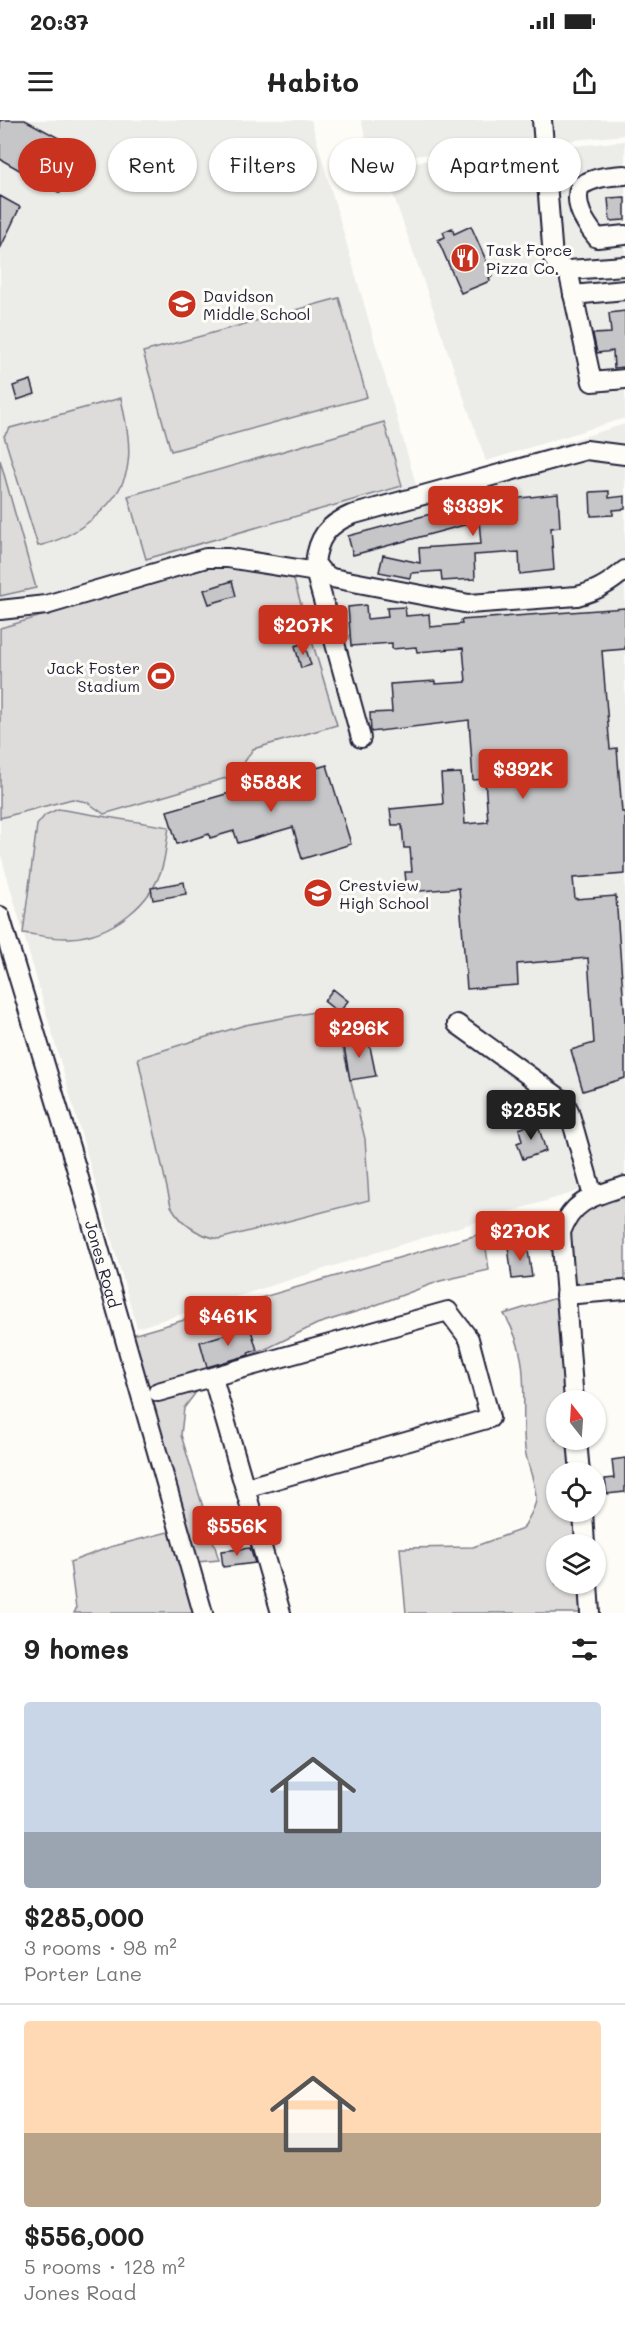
<!DOCTYPE html>
<meta charset="utf-8">
<style>
body{margin:0;font-family:Mali,sans-serif;background:#f6f6f6;color:#222;height:100vh;display:flex;flex-direction:column;font-size:22px;white-space:nowrap}
*{box-sizing:border-box;margin:0}
p{font-size:20px;color:#767676}
.icon{flex:none;width:33px;height:33px;fill:none;stroke:currentColor;stroke-width:2;stroke-linecap:round;stroke-linejoin:round}
.map{position:relative;height:1493px;overflow:hidden}
.details{display:flex;flex-direction:column;background:#fff;flex:1}
.details>*{flex:none}
.top-card{position:absolute;left:18px;top:18px;width:590px;height:54px;display:flex;gap:12px}
.needle{width:39px;rotate:343deg}
.fabs{position:absolute;left:546px;top:1270px;display:grid;gap:12px}
.fabs a{display:grid;place-items:center;width:60px;height:60px;border-radius:50%;background:#fff;box-shadow:0 2px 4px #0004;font-size:30px}
.price{position:absolute;translate:-50% -51px;padding:0 14px;border-radius:6px;background:#c8321e;color:#fff;font-size:20px;line-height:39px;filter:drop-shadow(0 2px 3px #0008)}
.price::after{content:'';position:absolute;left:50%;top:36px;width:18px;height:14px;margin-left:-9px;background:inherit;clip-path:polygon(0 0,100% 0,50% 100%)}
.price.on{background:#222;color:#fff}
ul{padding:0;list-style:none}
li{display:grid;align-content:center;gap:12px;height:318px;padding:0 24px}
li+li{border-top:2px solid #e0e0e0}
li span{display:grid;place-items:center;height:186px;border-radius:6px;color:#555}
li>.icon{margin-inline-start:auto}
span .icon{width:108px;height:108px;fill:#fffc;stroke-width:1}
li b{font-size:26px}
h2{display:flex;justify-content:space-between;align-items:center;height:72px;padding:0 24px;font-size:26px}
.chip{padding:0 21px;border-radius:27px;background:#fff;box-shadow:0 2px 4px #0004;font-size:21px;line-height:54px}
.chip.on{background:#c8321e;color:#fff}
.status{display:flex;justify-content:space-between;align-items:center;height:42px;padding:0 30px;background:#fff;direction:ltr}
.status svg{height:16px;fill:currentColor}
header{display:flex;justify-content:space-between;align-items:center;height:78px;padding:0 24px;background:#fff;font-size:27px;font-weight:700}
.map>svg:first-child{display:block}
</style>
<div class="status"><b>20:37</b><svg viewBox="0 0 49 12"><path d="M0 12V9h3v3zM5 12V6h3v6zM10 12V3h3v9zM15 12V0h3v12zM26 1h20v11H26zM47 4h2v5h-2z"/></svg></div>
<header><svg class="icon" aria-label="menu" viewBox="0 0 24 24"><path d="M4 6h16M4 12h16M4 18h16"/></svg>Habito<svg class="icon" aria-label="share" viewBox="0 0 24 24"><path d="M12 15V3M7 8l5-5 5 5M5 13v7h14v-7"/></svg></header>
<div class="map">
<svg width="625" height="1493" viewBox="0 0 625 1493">
<rect width="100%" height="100%" fill="#fdfcf7"/>
<filter id="ink" filterUnits="userSpaceOnUse"><feTurbulence type="fractalNoise" baseFrequency=".0167" numOctaves="2"/><feDisplacementMap in="SourceGraphic" scale="12" xChannelSelector="R" yChannelSelector="G"/><feConvolveMatrix kernelMatrix="1 2 1 2 8 2 1 2 1" color-interpolation-filters="sRGB"/></filter>
<g filter="url(#ink)">
<path fill="#ecece9" d="M0,0h311l106,368 208,-64v753l-222,67 -266,84 -137,-476z
M361,0h264v15l-253,25z
M625,21v277l-139,43 -103,-296z"/>
<path fill="#dddcdb" stroke="#807f8b" stroke-width="1.5" d="M339,178l28,99 -196,54 -28,-99z
M121,278c4,21 10,43 7,65 -4,40 -53,75 -90,83l-34,-110 6,-8z
M384,302l18,64 -256,73 -18,-63z
M0,340l36,128 -36,8z
M222,444l71,13 44,148 -84,24 -17,26 -132,39 -17,-12 -15,-3 -72,19v-190z
M58,689l111,18c-2,12 -3,25 -6,37 -10,40 -52,72 -93,74 -15,1 -32,-3 -47,-5l14,-108 8,-10z
M325,890l10,7 30,122 4,61 -150,39c-22,-4 -37,-14 -48,-33l-33,-148 107,-33z
M625,1073v106l-53,4 -5,-69c10,-26 34,-33 58,-41z
M484,1113l5,37 -49,11 -72,27 -51,16 -47,23 -58,24 -28,37 -3,27 38,125 -33,3 15,50h-127l2,-4 -6,-47 40,-15 66,-17 -54,-192z
M559,1177l9,104h-12v39h15l3,33h-18v39h21l2,33h-23v39h26l2,29h-178l-6,-65 73,-1 50,-18c4,-9 13,-21 13,-30 0,-17 -9,-33 -11,-50 -5,-49 8,-89 -21,-135z"/>
<path fill="#c6c6c8" stroke="#22223b" stroke-width="1.5" d="M0,0h25l58,31 -23,42 -60,-34z
M0,76l20,11 -20,42z
M625,77v23l-15,1 -2,-23z
M471,106l22,50 -4,1 1,4 -29,12 -23,-53 7,-3 -2,-5 9,-4 2,6z
M625,191v56l-11,1 -1,-17 -16,2 -4,-19 18,-1 -2,-20z
M31,260l4,14 -18,6 -4,-14z
M609,371v7l16,-2v13l-12,1v5l-22,1 -1,-24z
M558,374l2,33 -9,1 3,42 -34,4 -1,-22 -45,3 1,24 -33,2 -1,-10 -30,2 -1,5 -31,-6 4,-17 37,8 -1,-15 62,-4 -2,-23 -126,34 -5,-19 124,-33z
M232,461l4,15 -27,8 -5,-14z
M366,485l1,14 21,-2 -1,-9 18,-1 1,9 23,-2 1,13 32,-3 -1,-4 164,-12v41l-23,2 8,98 7,-1 5,64h3v62l-52,4 2,21 41,-3 9,125v57l-42,13 -12,-41 23,-7 -6,-85 -71,6 1,21 -51,4 -8,-101 -52,4 -2,-20h7l-2,-24h-6l-2,-23h-10l-2,-16 53,-5 -2,-30 20,-1 4,51 23,-2 -3,-43 -12,1 -4,-60 -98,12 -1,-19 22,-1 -2,-28 45,-3v3l31,-2 -3,-34 -46,4 -1,-5 -24,2v-6l-41,3 -3,-39z
M304,523l7,22 -10,3 -6,-22z
M327,645l24,79 -49,15 -9,-32 -55,16 -4,-12 -24,7 -1,-4 -32,10 -10,-33z
M184,762l2,12 -33,6 -2,-12z
M333,869l15,12 -9,12 -15,-12z
M368,917l8,39 -26,4 -7,-39z
M537,1002l9,29 -23,8 -6,-16 5,-2 -3,-12z
M527,1124l5,33 -20,2 -4,-33z
M250,1207l7,23 -9,3 1,2 -42,12 -7,-25z
M625,1338v34l-18,2 -2,-15 9,-1 -2,-18z
M250,1428l5,15 -32,4 -2,-16z"/>
<g fill="none" stroke-linecap="round" stroke-linejoin="round">
<g stroke="#22223b" stroke-width="22">
<g id="minor">
<path d="M542,0l11,138 7,10 8,2 57,-4"/>
<path d="M625,55c-17,1 -30,2 -45,11 -7,19 5,37 17,52l28,-3"/>
<path d="M568,150l24,112 33,-3"/>
<path d="M573,175l52,-5"/>
<path d="M625,335l-39,-5 -235,65c-24,10 -33,23 -36,48l8,10 9,5 137,26 108,-8c20,-5 33,-13 48,-26"/>
<path d="M315,451l46,167"/>
<path d="M0,490l46,-5 160,-47h22l95,15"/>
<path id="s1" d="M0,796l75,248 128,449"/>
<path d="M457,904l107,77 5,10 24,85"/>
<path d="M565,1175l60,-5"/>
<path d="M213,1258l68,235"/>
<path d="M158,1272l290,-81 21,28 21,79 -245,70"/>
<path d="M574,1281l-13,-169c12,-33 34,-36 64,-46"/>
<path d="M577,1320l3,33"/>
<path d="M583,1392l2,33"/>
<path d="M588,1464l2,29"/>
</g>
</g>
<use href="#minor" stroke="#fdfcf7" stroke-width="18"/>
</g>
</g>
<defs>
<g id="restaurant-disc" transform="scale(1.5)"><circle r="9.5" fill="#c8321e" stroke="#fdfcf7"/><path d="M-5-6h1v4h1v-4h1v4h1v-4h1v5L-1.5 .5V6h-2V.5L-5-1ZM5-6V6H3V1.5H1.5Q1.5-4 5-6Z" fill="#fff"/></g>
<g id="school-disc" transform="scale(1.5)"><circle r="9.5" fill="#c8321e" stroke="#fdfcf7"/><path d="M0-5L7-2L0 1L-7-2ZM-4 1L0 2.5L4 1V4Q0 6-4 4Z" fill="#fff"/></g>
<g id="stadium-disc" transform="scale(1.5)"><circle r="9.5" fill="#c8321e" stroke="#fdfcf7"/><path d="M0-5a6.5 5 0 1 0 0 10a6.5 5 0 1 0 0-10ZM-3.5-1.8h7v3.6h-7Z" fill="#fff"/></g>
</defs>
<g fill-rule="evenodd">
<use href="#restaurant-disc" x="465" y="138"/>
<use href="#school-disc" x="182" y="184"/>
<use href="#stadium-disc" x="161" y="556"/>
<use href="#school-disc" x="318" y="773"/>
</g>
<g text-anchor="middle" dominant-baseline="central" stroke-width="6" stroke-linejoin="round" paint-order="stroke">
<g font-size="16" fill="#22223b" stroke="#fdfcf7" text-anchor="start">
<text x="486" y="129">Task Force<tspan x="486" dy="18">Pizza Co.</tspan></text>
<text x="203" y="175">Davidson<tspan x="203" dy="18">Middle School</tspan></text>
<text x="140" y="547" text-anchor="end">Jack Foster<tspan x="140" dy="18">Stadium</tspan></text>
<text x="339" y="764">Crestview<tspan x="339" dy="18">High School</tspan></text>
</g>
<g font-size="16" fill="#22223b" stroke="#fdfcf7">
<text stroke="none"><textPath href="#s1" startOffset="363">Jones Road</textPath></text>
</g>
</g>
</svg>
<div class="fabs">
<a><svg class="needle" viewBox="-14 -14 28 28"><path d="M0-13l5 13h-10z" fill="#e53935"/><path d="M0 13l5-13h-10z" fill="#767676"/></svg></a>
<a><svg class="icon" aria-label="locate" viewBox="0 0 24 24"><circle cx="12" cy="12" r="6"/><path d="M12 2v4M12 18v4M2 12h4M18 12h4"/></svg></a>
<a><svg class="icon" aria-label="layers" viewBox="0 0 24 24"><path d="M12 4l9 5-9 5-9-5zM3 14l9 5 9-5"/></svg></a>
</div>
<b class="price" style="left:473px;top:417px">$339K</b>
<b class="price" style="left:303px;top:536px">$207K</b>
<b class="price" style="left:523px;top:680px">$392K</b>
<b class="price" style="left:271px;top:693px">$588K</b>
<b class="price" style="left:359px;top:939px">$296K</b>
<b class="price on" style="left:531px;top:1021px">$285K</b>
<b class="price" style="left:520px;top:1142px">$270K</b>
<b class="price" style="left:228px;top:1227px">$461K</b>
<b class="price" style="left:237px;top:1437px">$556K</b>
<div class="top-card">
<a class="chip on">Buy</a>
<a class="chip">Rent</a>
<a class="chip">Filters</a>
<a class="chip">New</a>
<a class="chip">Apartment</a>
</div>
</div>
<section class="details">
<h2>9 homes<svg class="icon" aria-label="filters" viewBox="0 0 24 24"><path d="M4 7h16M4 17h16"/><circle cx="9" cy="7" r="2"/><circle cx="15" cy="17" r="2"/></svg></h2>
<ul>
<li><span style="background:linear-gradient(#c9d6e8 70%,#9aa5b1 0)"><svg class="icon" aria-label="home" viewBox="0 0 24 24"><path d="M3 11l9-7 9 7M6 9v11h12V9"/></svg></span><div><b>$285,000</b><p>3 rooms · 98 m²</p><p>Porter Lane</p></div></li>
<li><span style="background:linear-gradient(#ffd9b3 60%,#b9a48a 0)"><svg class="icon" aria-label="home" viewBox="0 0 24 24"><path d="M3 11l9-7 9 7M6 9v11h12V9"/></svg></span><div><b>$556,000</b><p>5 rooms · 128 m²</p><p>Jones Road</p></div></li>
</ul>
</section>
